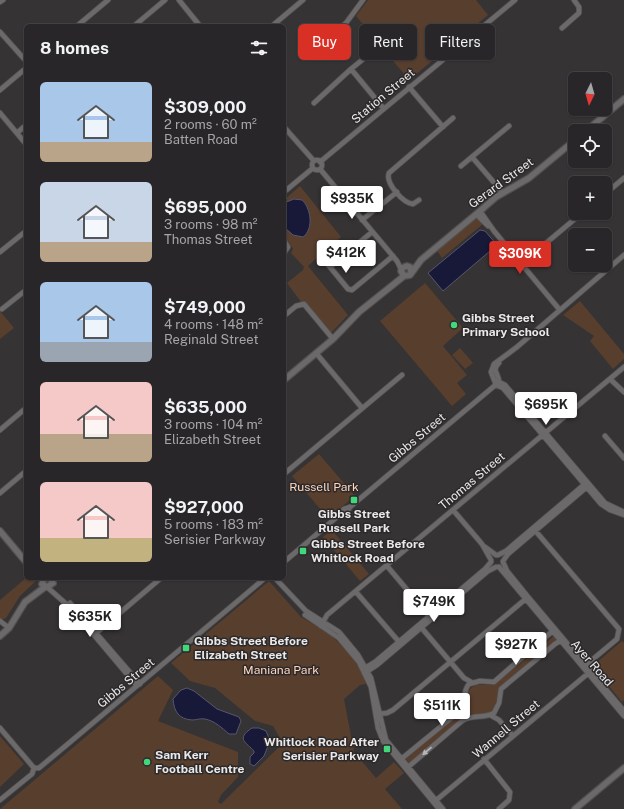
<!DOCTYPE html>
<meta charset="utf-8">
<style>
body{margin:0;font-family:"Public Sans",sans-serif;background:#302e30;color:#f1f3f6;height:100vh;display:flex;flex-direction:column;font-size:15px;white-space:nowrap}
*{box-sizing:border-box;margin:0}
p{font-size:13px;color:#a5a5a8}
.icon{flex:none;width:22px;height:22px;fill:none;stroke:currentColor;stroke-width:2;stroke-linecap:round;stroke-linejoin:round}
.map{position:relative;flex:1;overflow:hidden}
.panel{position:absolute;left:24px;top:24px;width:262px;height:556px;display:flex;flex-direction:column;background:#282628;border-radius:6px;box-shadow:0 1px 3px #0004,0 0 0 1px #444345}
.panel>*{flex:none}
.guide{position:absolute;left:298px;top:24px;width:266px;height:36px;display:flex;gap:8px}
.needle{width:26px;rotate:185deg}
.tools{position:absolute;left:568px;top:72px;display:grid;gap:8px}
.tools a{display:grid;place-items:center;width:44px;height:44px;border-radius:6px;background:#282628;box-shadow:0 1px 3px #0004,0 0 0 1px #444345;font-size:20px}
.price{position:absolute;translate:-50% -34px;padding:0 9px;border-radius:4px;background:#fff;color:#222;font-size:13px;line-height:26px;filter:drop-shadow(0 1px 2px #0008)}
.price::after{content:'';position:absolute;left:50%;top:24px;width:12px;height:9px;margin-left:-6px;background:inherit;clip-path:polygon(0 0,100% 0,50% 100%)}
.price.on{background:#d93025;color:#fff}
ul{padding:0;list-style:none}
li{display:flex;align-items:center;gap:12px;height:100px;padding:0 16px}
li span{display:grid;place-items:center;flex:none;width:112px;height:80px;border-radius:6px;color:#555}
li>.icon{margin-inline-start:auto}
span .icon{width:48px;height:48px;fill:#fffc;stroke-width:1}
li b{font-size:17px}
h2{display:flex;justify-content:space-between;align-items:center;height:48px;padding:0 16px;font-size:17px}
.tag{padding:0 14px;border-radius:6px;background:#282628;box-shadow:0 1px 3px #0004,0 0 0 1px #444345;font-size:14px;line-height:36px}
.tag.on{background:#d93025;color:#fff}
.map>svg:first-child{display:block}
</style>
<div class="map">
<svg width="624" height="809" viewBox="0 0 624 809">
<rect width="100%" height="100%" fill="#363335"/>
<path fill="#583e2d" d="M368,0h108l12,15 -79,65 -53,-64z
M300,186l41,51 -33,29 40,49 -16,17h-3l-25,-30h-3l-14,-19 16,-13 1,-3 -13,-14 2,-4 -9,-15v-34z
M476,216l7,8 -41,34 -6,-9z
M425,283l38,45 -20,18 24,29 -10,8 9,11 -14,12 -72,-85z
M580,301l44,53v5l-11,10 -23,-28 4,-5 -31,-21z
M0,311l14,17 -14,11z
M460,348l13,15 -8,6 -13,-14z
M319,454l36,42 -27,22 -36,-42z
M332,530l37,44 -9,7 -37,-44z
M26,578h9l2,2 -17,16 -14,22 -6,2v-20z
M269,581l32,36 30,18 16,16 13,17 6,16 -6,1 -16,14 10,53 22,26 18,-16 10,11 -19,16 17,20h-402l158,-133 15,14 -15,31 80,31v25l-17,18 -3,7 3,2 62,-61 -10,-17 -18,-5 -40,-33 -25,-7 -19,-18z
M554,636l3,4 -58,49 -4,19 -4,4 -11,3 -11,-1 -60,49 -3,-4 59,-50 3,-17 3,-4 5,-3 19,-1z
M622,641l2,2v57l-2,2 -27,-33v-5z
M0,736l24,28 -24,23z"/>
<path fill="#181839" stroke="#57566e" d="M294,199l8,1c9,8 12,29 1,37l-10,-2 -9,-8v-24z
M480,230l5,1 12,14 -54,46 -15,-18z
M187,688l7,3 23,18 22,8 2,4 -5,13h-7c-7,-6 -14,-13 -24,-15 -5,-1 -8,1 -13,1 -13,-1 -18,-8 -19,-21l8,-9z
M252,728h7l7,3 4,10 -6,15 -10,10 -4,-2v-7l4,-4v-2c-7,-8 -19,-12 -2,-23z"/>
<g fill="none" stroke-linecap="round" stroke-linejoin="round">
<g stroke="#535051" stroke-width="6">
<path id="minor" d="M179,0l21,26
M0,2l3,-2
M77,26l31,-26
M134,26l31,-26
M272,26l31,-26
M562,28l17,-15v-6l-5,-7
M0,32l26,29
M304,58l42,-35 17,-23
M351,69l16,-13
M409,87l34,40
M0,90l25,-21
M314,103l37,-34 33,40
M0,113l26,31
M284,127l30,34
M17,133l9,-8
M472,157l31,36
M312 165a5 5 0 1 1 10 0a5 5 0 1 1-10 0Z
M320,162l195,-162
M461,166l48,-40
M320,169l77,92 4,8
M284,192l29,-24
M605,194l19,-16
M419,200l-6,4c-10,-1 -28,-21 -24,-31l64,-55
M480,211l14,20 65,78
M476,214l12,12
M362,220l35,-28
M372,232l-42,35 18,22 4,1 41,-34
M284,240l4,7 -4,6
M0,252l26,-21
M322,258l8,9
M521,264l61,-51
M2,309l24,-19
M284,316l12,-10 8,-2 29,35
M316,353l46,55
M610,379l14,13
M497,381l8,4 100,118 19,9
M499,382c0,-9 -8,-11 0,-19
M496,385l-5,-13 3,-8 23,-17 107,-92
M496,385l7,3 98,116 9,6 14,5
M0,430l26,-22
M605,436l19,22
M284,474l118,-99
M0,493l26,-22
M453,510l29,34 9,16
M337,517l9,-3 4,-7
M533,528l86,101 -2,10 -31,26
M485,547l11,8
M498,555l8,-4 80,-68
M503,561l5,-7 80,-68
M284,562l53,-45 7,-8 6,-2 149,-125
M503,562l4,9 21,26 96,114
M387,566l44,52
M499,567l125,149
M275,578l31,33 33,21 19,23 13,23 15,62 57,69
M47,587l26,23 64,76
M356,592l44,51
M70,603l70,81
M305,615l34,23 20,24 12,25 7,41 5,13 56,68
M0,621l9,7
M321,626l6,-11 297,-248
M420,626l44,52 9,5
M95,634l66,-56
M365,668l10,-6 110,-93 6,-7
M366,672l11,-7 111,-94 8,-4
M378,714l9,-1 6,-3 135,-113
M490,715l9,5 14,16
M0,728l34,40
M484,759l26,33 -1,8 -10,9
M400,760l61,-50c5,-8 1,-18 8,-26l11,-3 14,1 61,-53
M34,768h5l30,-25 196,-165
M407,768l55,-47c11,-7 21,-2 32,-8l5,-10 2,-14 54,-45 8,-5
M0,800l32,-26 2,-6
M434,802l157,-131"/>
</g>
<g stroke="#535051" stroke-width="8">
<path id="tertiary" d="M586,131l38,-32
M411,272l-1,-5 -3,-1 -5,2 -1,3 3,5 6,-1 11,-15 59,-49 16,-14 33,-19 46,-38
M284,380l49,-41 26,-27 45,-36
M0,531l26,31
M44,578l-2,6 5,3 6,-4 -3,-5
M0,636l9,-8 16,-26 20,-15
M575,809l49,-41"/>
</g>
<use href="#minor" stroke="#6c696b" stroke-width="4.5"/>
<use href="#tertiary" stroke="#6c696b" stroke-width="5.5"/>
</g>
<defs><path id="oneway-solid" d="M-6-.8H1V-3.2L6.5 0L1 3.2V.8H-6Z"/></defs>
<use fill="#b8b5b7" href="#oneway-solid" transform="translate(427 751) rotate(139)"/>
<g fill="#43d77b" stroke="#2c292b" stroke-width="1.5">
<circle cx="454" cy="325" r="4"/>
<rect x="350" y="496" width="8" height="8" rx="2"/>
<rect x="299" y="547" width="8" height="8" rx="2"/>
<rect x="182" y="644" width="8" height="8" rx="2"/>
<rect x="383" y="745" width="8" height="8" rx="2"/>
<circle cx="147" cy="762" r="4"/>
</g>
<g text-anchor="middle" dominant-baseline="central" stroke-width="3" stroke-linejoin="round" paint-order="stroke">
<g font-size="12" fill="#eae8e9" stroke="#2c292b">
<text transform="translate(383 96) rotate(-40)">Station Street</text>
<text transform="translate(501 183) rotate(-36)">Gerard Street</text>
<text transform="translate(417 438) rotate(-40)">Gibbs Street</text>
<text transform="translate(472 481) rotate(-40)">Thomas Street</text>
<text transform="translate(592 663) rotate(49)">Ayer Road</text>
<text transform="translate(126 683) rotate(-40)">Gibbs Street</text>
<text transform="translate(506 729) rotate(-40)">Wannell Street</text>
</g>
<g font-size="12" font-weight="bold" fill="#eae8e9" stroke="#2c292b" text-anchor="start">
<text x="462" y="318">Gibbs Street<tspan x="462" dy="14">Primary School</tspan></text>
<text x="354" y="514" text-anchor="middle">Gibbs Street<tspan x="354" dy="14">Russell Park</tspan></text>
<text x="311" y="544">Gibbs Street Before<tspan x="311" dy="14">Whitlock Road</tspan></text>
<text x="194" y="641">Gibbs Street Before<tspan x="194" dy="14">Elizabeth Street</tspan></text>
<text x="379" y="742" text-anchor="end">Whitlock Road After<tspan x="379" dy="14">Serisier Parkway</tspan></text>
<text x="155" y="755">Sam Kerr<tspan x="155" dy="14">Football Centre</tspan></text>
</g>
<g font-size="12" fill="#ffd7bf" stroke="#2c292b">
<text x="324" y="487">Russell Park</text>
<text x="281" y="670">Maniana Park</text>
</g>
</g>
</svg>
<div class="tools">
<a><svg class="needle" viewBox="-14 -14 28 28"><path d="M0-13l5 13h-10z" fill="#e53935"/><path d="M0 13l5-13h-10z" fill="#a5a5a8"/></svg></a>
<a><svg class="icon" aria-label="locate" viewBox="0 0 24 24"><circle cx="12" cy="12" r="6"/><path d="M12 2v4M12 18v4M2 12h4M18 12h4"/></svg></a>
<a>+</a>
<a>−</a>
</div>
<b class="price" style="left:352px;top:220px">$935K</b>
<b class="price" style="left:346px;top:274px">$412K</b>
<b class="price on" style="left:520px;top:275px">$309K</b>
<b class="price" style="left:546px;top:426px">$695K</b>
<b class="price" style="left:434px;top:623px">$749K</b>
<b class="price" style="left:90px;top:638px">$635K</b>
<b class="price" style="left:516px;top:666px">$927K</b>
<b class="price" style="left:442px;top:727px">$511K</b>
<div class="guide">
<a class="tag on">Buy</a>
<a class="tag">Rent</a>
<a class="tag">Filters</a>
</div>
<section class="panel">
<h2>8 homes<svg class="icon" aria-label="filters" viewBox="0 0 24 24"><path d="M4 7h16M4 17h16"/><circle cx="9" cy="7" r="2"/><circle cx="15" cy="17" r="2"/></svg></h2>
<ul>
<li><span style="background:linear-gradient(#a9c7e8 75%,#b9a48a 0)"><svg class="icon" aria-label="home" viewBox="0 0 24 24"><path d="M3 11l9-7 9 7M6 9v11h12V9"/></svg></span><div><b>$309,000</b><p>2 rooms · 60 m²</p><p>Batten Road</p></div></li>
<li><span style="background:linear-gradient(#c9d6e8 75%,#b9a48a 0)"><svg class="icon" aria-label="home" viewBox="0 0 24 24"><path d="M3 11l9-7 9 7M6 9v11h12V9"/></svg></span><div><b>$695,000</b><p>3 rooms · 98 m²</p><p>Thomas Street</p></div></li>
<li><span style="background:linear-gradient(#a9c7e8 75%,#9aa5b1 0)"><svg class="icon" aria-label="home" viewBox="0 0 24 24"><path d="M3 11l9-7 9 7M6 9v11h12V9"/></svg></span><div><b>$749,000</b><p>4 rooms · 148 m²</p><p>Reginald Street</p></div></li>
<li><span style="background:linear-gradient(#f6c9c9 65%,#b9a48a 0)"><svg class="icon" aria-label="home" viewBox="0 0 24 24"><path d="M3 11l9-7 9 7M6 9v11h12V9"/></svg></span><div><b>$635,000</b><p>3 rooms · 104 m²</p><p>Elizabeth Street</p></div></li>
<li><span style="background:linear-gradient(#f6c9c9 70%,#c2b280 0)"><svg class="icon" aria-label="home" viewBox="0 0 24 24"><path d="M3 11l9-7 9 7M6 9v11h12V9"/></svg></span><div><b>$927,000</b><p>5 rooms · 183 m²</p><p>Serisier Parkway</p></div></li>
</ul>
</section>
</div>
